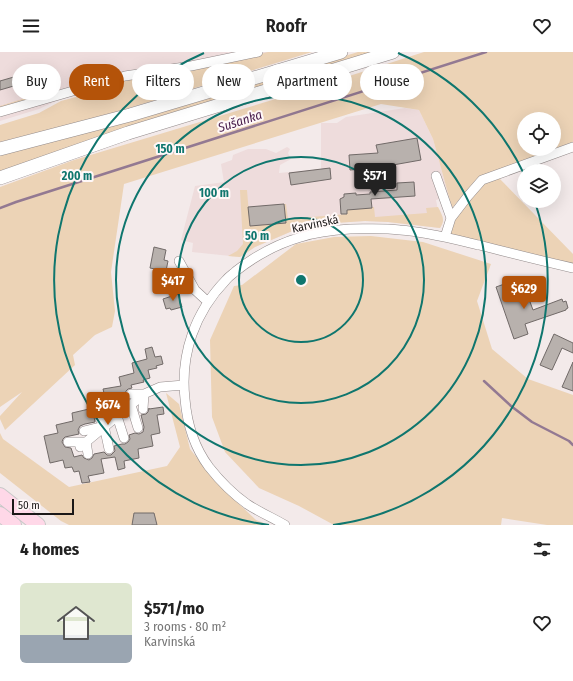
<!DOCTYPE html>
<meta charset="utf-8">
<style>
body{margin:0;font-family:"Fira Sans Condensed",sans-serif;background:#f6f6f6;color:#222;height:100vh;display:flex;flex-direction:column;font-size:15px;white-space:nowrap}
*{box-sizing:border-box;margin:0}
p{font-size:13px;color:#767676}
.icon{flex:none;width:22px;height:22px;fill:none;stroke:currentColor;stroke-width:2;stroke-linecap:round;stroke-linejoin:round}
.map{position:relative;height:473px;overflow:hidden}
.drawer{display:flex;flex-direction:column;background:#fff;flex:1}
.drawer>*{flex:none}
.top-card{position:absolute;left:12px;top:12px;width:549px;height:36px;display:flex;gap:8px}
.controls{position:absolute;left:517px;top:60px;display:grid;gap:8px}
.controls a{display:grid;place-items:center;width:44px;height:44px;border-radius:50%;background:#fff;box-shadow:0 4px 16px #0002;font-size:20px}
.scale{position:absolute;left:12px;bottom:10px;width:62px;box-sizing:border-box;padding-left:4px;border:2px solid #1b1818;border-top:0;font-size:11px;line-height:14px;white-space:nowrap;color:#1b1818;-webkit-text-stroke:3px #fff8f8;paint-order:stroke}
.price{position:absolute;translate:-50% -34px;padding:0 9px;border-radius:4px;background:#b45309;color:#fff;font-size:13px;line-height:26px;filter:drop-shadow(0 1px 2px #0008)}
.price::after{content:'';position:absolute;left:50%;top:24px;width:12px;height:9px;margin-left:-6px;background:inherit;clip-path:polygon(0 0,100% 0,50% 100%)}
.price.active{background:#222;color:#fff}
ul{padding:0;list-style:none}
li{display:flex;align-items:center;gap:12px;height:100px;padding:0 20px}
li span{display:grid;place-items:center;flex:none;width:112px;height:80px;border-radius:6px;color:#555}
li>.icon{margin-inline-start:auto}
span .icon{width:48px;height:48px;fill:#fffc;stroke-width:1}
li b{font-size:17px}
h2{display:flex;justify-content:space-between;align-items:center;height:48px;padding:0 20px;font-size:17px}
.tag{padding:0 14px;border-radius:18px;background:#fff;box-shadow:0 4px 16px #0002;font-size:14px;line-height:36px}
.tag.active{background:#b45309;color:#fff}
header{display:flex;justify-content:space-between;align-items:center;height:52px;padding:0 20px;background:#fff;font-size:18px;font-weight:600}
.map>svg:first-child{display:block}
</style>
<header><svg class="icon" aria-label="menu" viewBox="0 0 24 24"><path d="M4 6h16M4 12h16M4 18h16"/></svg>Roofr<svg class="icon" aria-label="heart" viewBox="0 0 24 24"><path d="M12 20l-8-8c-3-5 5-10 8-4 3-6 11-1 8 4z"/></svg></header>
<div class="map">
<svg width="573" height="473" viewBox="0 0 573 473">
<rect width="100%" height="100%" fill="#f3eaea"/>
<path fill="#eedcdc" d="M0,0h272l-184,39 -32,10 -17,8 -39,12z
M405,56l14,2 14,29 16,58 -13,3 5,26 -1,2 -52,-6 -23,-1 -45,3 -23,5 -42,18 -15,10 -48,-5 1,-9 -12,-3 14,-54 29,-4 -3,-18 11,-4 1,-5 15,-6h18l10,4 11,-6 3,2 -2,4 3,6 -11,6 -1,8 42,-4v-46h16l9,-6z"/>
<path fill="#ecd3b6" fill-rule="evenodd" d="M268,0h44l-176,54 -60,17 -76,19v-17l39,-12 22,-12 26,-7 -1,-3 35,-11 125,-22z
M358,0h18l-376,121v-19l193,-52z
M424,0h149v90l-92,34 -6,5 -23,27 -19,-69 -14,-29 -38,-6 -257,80 -13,88 4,39 -3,16 -17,8 -22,20 2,10 -70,65 -5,-11v-3l22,-24 -22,15v-220l74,-27 238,-72zM524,67h30v30h-30z
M52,31l3,1v3l-3,3 -6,5 -46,14v-3l51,-16 -2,-6z
M498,125l75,77v10l-123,-29 3,-14 31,-38z
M240,138h7l3,36 36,-3 -2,-19h2l2,15 59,-5 -1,-11 11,6 17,-2 1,10 52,-4 -1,-5 12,-1c4,8 8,13 2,21l-52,-6 -23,-1 -45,3 -23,5 -42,18 -15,10 -12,-1 9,-5 6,-7z
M371,184l52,6 68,22 -14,37 15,48 36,30 45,16v130h-26l-45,-7 -1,7h-167l-35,-19 -40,-18 -34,-36 -13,-35 -2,-77 24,-54 8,-1 54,-41 38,-7z
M166,341l13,11 11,45 28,35 38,36 13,5h-200l-8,-4 -61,-48v-40l3,6 66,48 98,-21 13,-19z"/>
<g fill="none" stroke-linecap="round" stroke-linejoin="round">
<path stroke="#937992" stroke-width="2.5" d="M0,156l16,-6 470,-150
M484,329l27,25 21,16 37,19 4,4"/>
</g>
<path fill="#b8b1ad" stroke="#716a68" d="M38,18l3,8 -41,12v-9z
M417,86l4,22 -45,8 -26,2 -1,-15 29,-2 -2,-8z
M330,116l1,11 -40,6 -2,-12z
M414,130l1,14 -44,3 1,9 -25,2v4h-6l-1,-15 4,-2v-3l12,-1v2l14,-1v-2l27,-2v-7z
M284,152l2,19 -36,3 -2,-19z
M154,195l12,3 -2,10 4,1 -2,10 -16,-3z
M510,230l5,13 11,-4 7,19 29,-11 1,3 3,-1 2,7 -2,1v1l-41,14 3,10 -14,5 -18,-52z
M178,242l4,13 -11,3 -1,-2 -4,1 -3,-10z
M554,282l19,9v10l-11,-5 -10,22 -12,-5z
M152,295l3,10 6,-1 2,8 -7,2 1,2 -9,2 2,8 -7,2 1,2 -13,3 1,3 -4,1 -2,2 -1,3 2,4 -15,2 -3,5 1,3 2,2 -16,4 -2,3 1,5 -10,2 -5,2 -2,4 1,4 -14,3 -2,2 -1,3 3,5 6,1 3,9 8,-2 2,3 5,2 3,-2 2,-4 10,-2 3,3h4l4,-4 -1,-5 8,-2h3l3,-2 2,-3 -1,-4 6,-2 4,1 4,-2 1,-5 -3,-12 5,-1 2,-2 1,-4v1l14,-2 1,7 -7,1 3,18 -9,2 2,11 -15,3 1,9 -15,3 1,7 -7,2 -3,-13 -14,2 3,14 -16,3 2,6 -8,1 -3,-12 -5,1 -2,-5 -7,1 -2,-8 -13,3 -6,-27 14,-3 -2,-8 17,-4 -1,-8 17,-4 -2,-8 18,-4 -2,-8 18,-3 -2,-9 15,-4 -2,-10 15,-4 -2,-10z
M573,310v29l-11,-4z
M134,461h20l3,12h-25z"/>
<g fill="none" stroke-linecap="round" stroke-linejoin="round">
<g stroke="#928a8a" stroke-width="10">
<path id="street" d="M0,60l125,-36 66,-10 67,-14
M436,124l15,42
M445,185l6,-19 17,-22 14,-16 91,-33
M179,209l16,29 13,12
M131,342h13l-1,15
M115,353h16l7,23
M100,367l17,-3 7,22
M84,379l20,-5 5,23
M68,390h18l2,12
M80,395l64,-53 16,-7 24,-2
M285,473c-12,-7 -26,-13 -38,-21 -14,-10 -27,-23 -38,-37 -15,-20 -22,-44 -24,-68 -5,-45 10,-87 41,-119 3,-4 7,-6 10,-9 19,-15 41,-27 65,-34 15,-5 33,-7 49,-8 17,0 34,-1 50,1 27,2 53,9 79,15 31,8 63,16 94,23"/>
</g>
<g stroke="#928a8a" stroke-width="14">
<path id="secondary" d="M0,97l130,-34 211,-63
M0,126l128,-45 265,-81"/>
</g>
<g stroke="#c8c8c8" stroke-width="16">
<path id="primary" d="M0,443l38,30
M0,462l14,11"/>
</g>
<use href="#street" stroke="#fff" stroke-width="9"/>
<use href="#secondary" stroke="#fff" stroke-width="13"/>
<use href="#primary" stroke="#ffd8e8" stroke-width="14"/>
</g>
<g fill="none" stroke="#0f766e" stroke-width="2">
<circle cx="301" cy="228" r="62"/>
<circle cx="301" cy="228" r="123"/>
<circle cx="301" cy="228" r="185"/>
<path d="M269 473A247 247 0 0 1 204 1M398 1A247 247 0 0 1 524 122M535 150A247 247 0 0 1 333 473"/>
</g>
<g text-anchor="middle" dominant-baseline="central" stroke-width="4" stroke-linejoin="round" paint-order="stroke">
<g font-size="12" fill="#1b1818" stroke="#fff8f8">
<text transform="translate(315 172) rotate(-12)">Karvinská</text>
</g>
<g font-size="13" font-style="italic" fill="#471b4a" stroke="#fff8f8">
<text transform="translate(240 69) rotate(-18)">Sušanka</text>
</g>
</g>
<circle cx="301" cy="228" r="6" fill="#0f766e" stroke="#fff8f8" stroke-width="2"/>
<g font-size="12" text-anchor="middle" font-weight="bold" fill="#0f766e" stroke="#fff8f8" stroke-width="4" stroke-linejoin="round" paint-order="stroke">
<text x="170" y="101">150 m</text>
<text x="77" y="128">200 m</text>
<text x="214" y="145">100 m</text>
<text x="257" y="188">50 m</text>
</g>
</svg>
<div class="controls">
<a><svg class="icon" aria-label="locate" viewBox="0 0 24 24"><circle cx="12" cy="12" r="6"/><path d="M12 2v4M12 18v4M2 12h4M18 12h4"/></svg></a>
<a><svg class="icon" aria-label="layers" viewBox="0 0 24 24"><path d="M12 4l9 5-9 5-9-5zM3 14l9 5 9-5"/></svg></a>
</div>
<div class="scale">50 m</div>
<b class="price active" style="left:375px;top:145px">$571</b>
<b class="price" style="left:173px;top:250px">$417</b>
<b class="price" style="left:524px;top:258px">$629</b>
<b class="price" style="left:108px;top:374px">$674</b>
<div class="top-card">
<a class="tag">Buy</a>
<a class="tag active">Rent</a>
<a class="tag">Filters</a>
<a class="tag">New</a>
<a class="tag">Apartment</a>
<a class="tag">House</a>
</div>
</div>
<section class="drawer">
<h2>4 homes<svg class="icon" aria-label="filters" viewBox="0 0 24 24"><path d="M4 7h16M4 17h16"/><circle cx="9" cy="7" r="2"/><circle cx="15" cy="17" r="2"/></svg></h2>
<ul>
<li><span style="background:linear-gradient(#dfe7d0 65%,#9aa5b1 0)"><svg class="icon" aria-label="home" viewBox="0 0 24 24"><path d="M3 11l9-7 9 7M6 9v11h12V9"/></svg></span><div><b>$571/mo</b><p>3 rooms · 80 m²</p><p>Karvinská</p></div><svg class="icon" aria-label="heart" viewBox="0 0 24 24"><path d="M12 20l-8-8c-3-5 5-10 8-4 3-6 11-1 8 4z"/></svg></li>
</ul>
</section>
